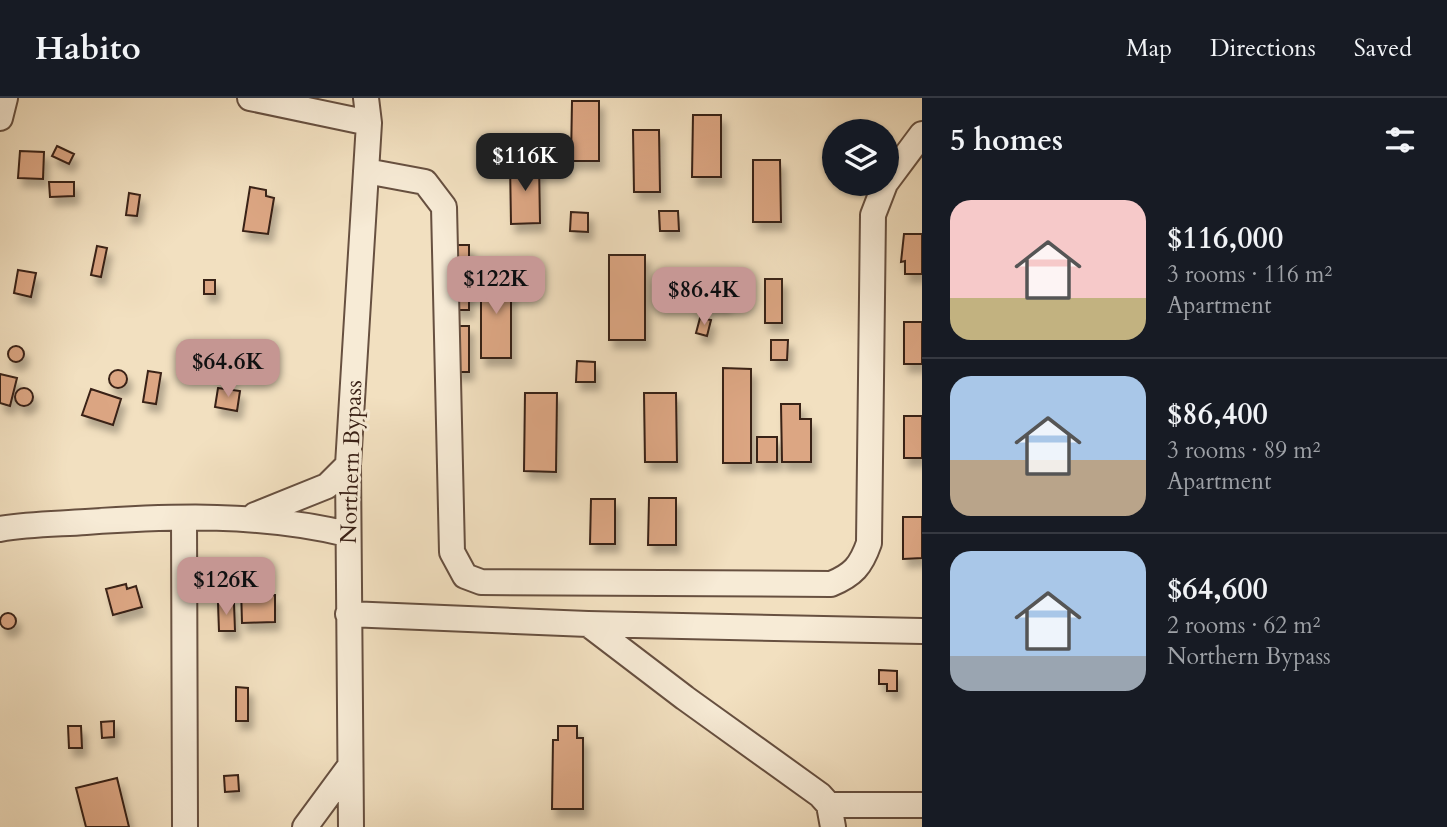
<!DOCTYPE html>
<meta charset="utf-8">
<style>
body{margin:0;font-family:Cardo,serif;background:#242831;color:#f1f3f6;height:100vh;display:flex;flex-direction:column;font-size:26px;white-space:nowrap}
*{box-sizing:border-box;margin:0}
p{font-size:23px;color:#9ea1a6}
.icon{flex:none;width:38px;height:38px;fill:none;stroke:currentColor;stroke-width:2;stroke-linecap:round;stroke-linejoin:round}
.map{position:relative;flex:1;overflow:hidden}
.drawer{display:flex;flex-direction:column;background:#171b24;width:525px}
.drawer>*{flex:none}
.buttons{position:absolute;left:822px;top:21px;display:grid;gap:14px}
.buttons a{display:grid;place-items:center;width:77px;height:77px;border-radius:50%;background:#171b24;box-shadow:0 2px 5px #0004;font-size:35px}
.price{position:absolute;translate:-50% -60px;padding:0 16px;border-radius:14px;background:#c59692;color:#111;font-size:23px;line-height:46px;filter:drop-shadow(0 2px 4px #0008)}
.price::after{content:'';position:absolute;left:50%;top:42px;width:21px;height:16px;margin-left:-10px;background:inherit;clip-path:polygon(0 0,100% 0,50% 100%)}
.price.current{background:#222;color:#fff}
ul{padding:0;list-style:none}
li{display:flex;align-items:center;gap:21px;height:175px;padding:0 28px}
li+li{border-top:2px solid #363941}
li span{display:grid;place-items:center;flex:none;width:196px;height:140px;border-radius:21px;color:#555}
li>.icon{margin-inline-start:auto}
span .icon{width:84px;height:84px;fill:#fffc;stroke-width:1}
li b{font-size:30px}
h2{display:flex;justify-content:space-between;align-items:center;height:84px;padding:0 28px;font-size:30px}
header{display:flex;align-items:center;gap:42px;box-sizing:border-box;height:98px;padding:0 35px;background:#171b24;border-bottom:2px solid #363941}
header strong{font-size:33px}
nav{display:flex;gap:38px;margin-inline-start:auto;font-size:24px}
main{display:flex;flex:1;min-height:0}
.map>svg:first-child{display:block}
</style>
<header>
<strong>Habito</strong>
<nav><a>Map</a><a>Directions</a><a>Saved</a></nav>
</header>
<main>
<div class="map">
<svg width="922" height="729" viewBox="0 0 922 729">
<defs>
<filter id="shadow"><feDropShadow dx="4.5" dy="8" stdDeviation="3.5" flood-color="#0004"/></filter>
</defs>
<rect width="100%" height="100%" fill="#f2e0c0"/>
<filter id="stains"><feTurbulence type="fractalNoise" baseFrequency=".00286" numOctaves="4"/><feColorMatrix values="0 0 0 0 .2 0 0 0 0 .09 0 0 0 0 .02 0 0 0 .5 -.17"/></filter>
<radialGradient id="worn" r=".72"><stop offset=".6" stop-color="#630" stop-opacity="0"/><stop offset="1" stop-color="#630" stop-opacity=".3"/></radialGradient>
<path fill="#dca683" stroke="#392016" stroke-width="2" filter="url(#shadow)" d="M572,3h27v60h-28z
M693,17h28v62h-29z
M633,32h26l1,62h-26z
M57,48l17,8 -5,10 -17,-8z
M20,53l24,1 -1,27 -25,-1z
M753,62h27l1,62h-28z
M510,64h29l1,61 -29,1z
M49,84h25v14l-24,1z
M250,89l16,3v6l8,2 -6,36 -25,-3z
M129,95l11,2 -3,21 -11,-1z
M659,113h19l1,20h-19z
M571,114l17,1v19l-18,-1z
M904,136h18v40h-17v-13l-4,1z
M453,147h16v65h-16z
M97,148l10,2 -6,29 -10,-2z
M609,157h36v85h-36z
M18,172l18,3 -5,24 -17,-4z
M481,176h30v84h-30z
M765,181h17v44h-17z
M204,182h11v14h-11z
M708,184h19l-1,23h-18z
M700,220l11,2 -4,16 -11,-3z
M904,224h18v42h-18z
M453,228h16v46h-15z
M771,242h17l-1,20h-16z
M8 256a8 8 0 1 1 16 0a8 8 0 1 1-16 0Z
M577,263l18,1v20h-19z
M723,270l28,1v94h-28z
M109 281a9 9 0 1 1 18 0a9 9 0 1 1-18 0Z
M148,273l13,2 -5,31 -13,-2z
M0,276l17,4 -7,28 -10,-3z
M15 299a9 9 0 1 1 18 0a9 9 0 1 1-18 0Z
M218,290l22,3 -3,20 -22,-4z
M91,291l30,10 -8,26 -31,-10z
M525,295h32l-1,79 -32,-1z
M644,295h32l1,69h-32z
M781,306h19v15h11v43h-29z
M904,318h18v42h-18z
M757,339h20v25h-20z
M649,400h27v47h-28z
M591,401h24v45h-25z
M903,419h19v41l-19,1z
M212 477a9 9 0 1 1 18 0a9 9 0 1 1-18 0Z
M126,486l1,5 9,-3 6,21 -29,8 -7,-26z
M241,490h13v8l21,-1v27l-33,1z
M218,505h16l1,28h-16z
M0 523a8 8 0 1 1 16 0a8 8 0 1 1-16 0Z
M879,572l18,1v20h-10v-7h-8z
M236,589l12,1v33h-12z
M114,623v16l-12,1 -1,-16z
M68,628h13l1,22h-13z
M558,628h19v12h6v71h-31l1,-69h5z
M238,677l1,16 -14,1 -1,-16z
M117,680l12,49h-43l-10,-39z"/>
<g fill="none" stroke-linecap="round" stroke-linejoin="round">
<g stroke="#675040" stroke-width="28">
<path id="minor" d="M250,0l119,25
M0,20l5,-20
M366,73l59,11 19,25 8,345 13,24 16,6 350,2c22,-9 30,-18 38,-41l4,-328 12,-31
M887,83l35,-47
M255,417l72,-29 21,-21
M184,420l1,309
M0,431c28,-5 57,-5 86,-7 87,-6 175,-9 261,12
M348,516l240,10 334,7
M588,526l97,74 135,97 9,10 4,22
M829,707h93
M305,729l45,-61
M351,729l-3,-362 21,-342 -3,-25"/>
</g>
<use href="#minor" stroke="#f7ebd6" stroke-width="24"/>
</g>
<g text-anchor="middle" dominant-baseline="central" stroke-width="6" stroke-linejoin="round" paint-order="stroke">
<g font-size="23" fill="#392016" stroke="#f7ebd6">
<text transform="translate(351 364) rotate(-88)">Northern Bypass</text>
</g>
</g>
<rect width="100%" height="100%" filter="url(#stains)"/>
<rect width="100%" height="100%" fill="url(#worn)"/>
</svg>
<div class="buttons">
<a><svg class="icon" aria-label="layers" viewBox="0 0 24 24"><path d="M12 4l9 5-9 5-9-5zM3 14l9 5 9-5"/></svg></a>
</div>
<b class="price current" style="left:525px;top:95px">$116K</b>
<b class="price" style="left:496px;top:218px">$122K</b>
<b class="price" style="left:704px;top:229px">$86.4K</b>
<b class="price" style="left:228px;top:301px">$64.6K</b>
<b class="price" style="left:226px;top:519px">$126K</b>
</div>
<section class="drawer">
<h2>5 homes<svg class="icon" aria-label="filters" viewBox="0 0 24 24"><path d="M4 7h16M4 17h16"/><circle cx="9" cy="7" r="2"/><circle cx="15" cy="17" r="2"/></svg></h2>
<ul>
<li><span style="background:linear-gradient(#f6c9c9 70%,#c2b280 0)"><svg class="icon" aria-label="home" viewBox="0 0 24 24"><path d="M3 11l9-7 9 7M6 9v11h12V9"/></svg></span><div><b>$116,000</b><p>3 rooms · 116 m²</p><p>Apartment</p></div></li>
<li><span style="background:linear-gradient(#a9c7e8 60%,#b9a48a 0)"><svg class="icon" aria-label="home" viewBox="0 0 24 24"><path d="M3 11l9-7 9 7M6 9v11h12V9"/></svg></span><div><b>$86,400</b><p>3 rooms · 89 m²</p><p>Apartment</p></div></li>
<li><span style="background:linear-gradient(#a9c7e8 75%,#9aa5b1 0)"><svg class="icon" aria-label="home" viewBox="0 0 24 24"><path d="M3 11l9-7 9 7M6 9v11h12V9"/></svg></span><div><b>$64,600</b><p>2 rooms · 62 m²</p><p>Northern Bypass</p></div></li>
</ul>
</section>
</main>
